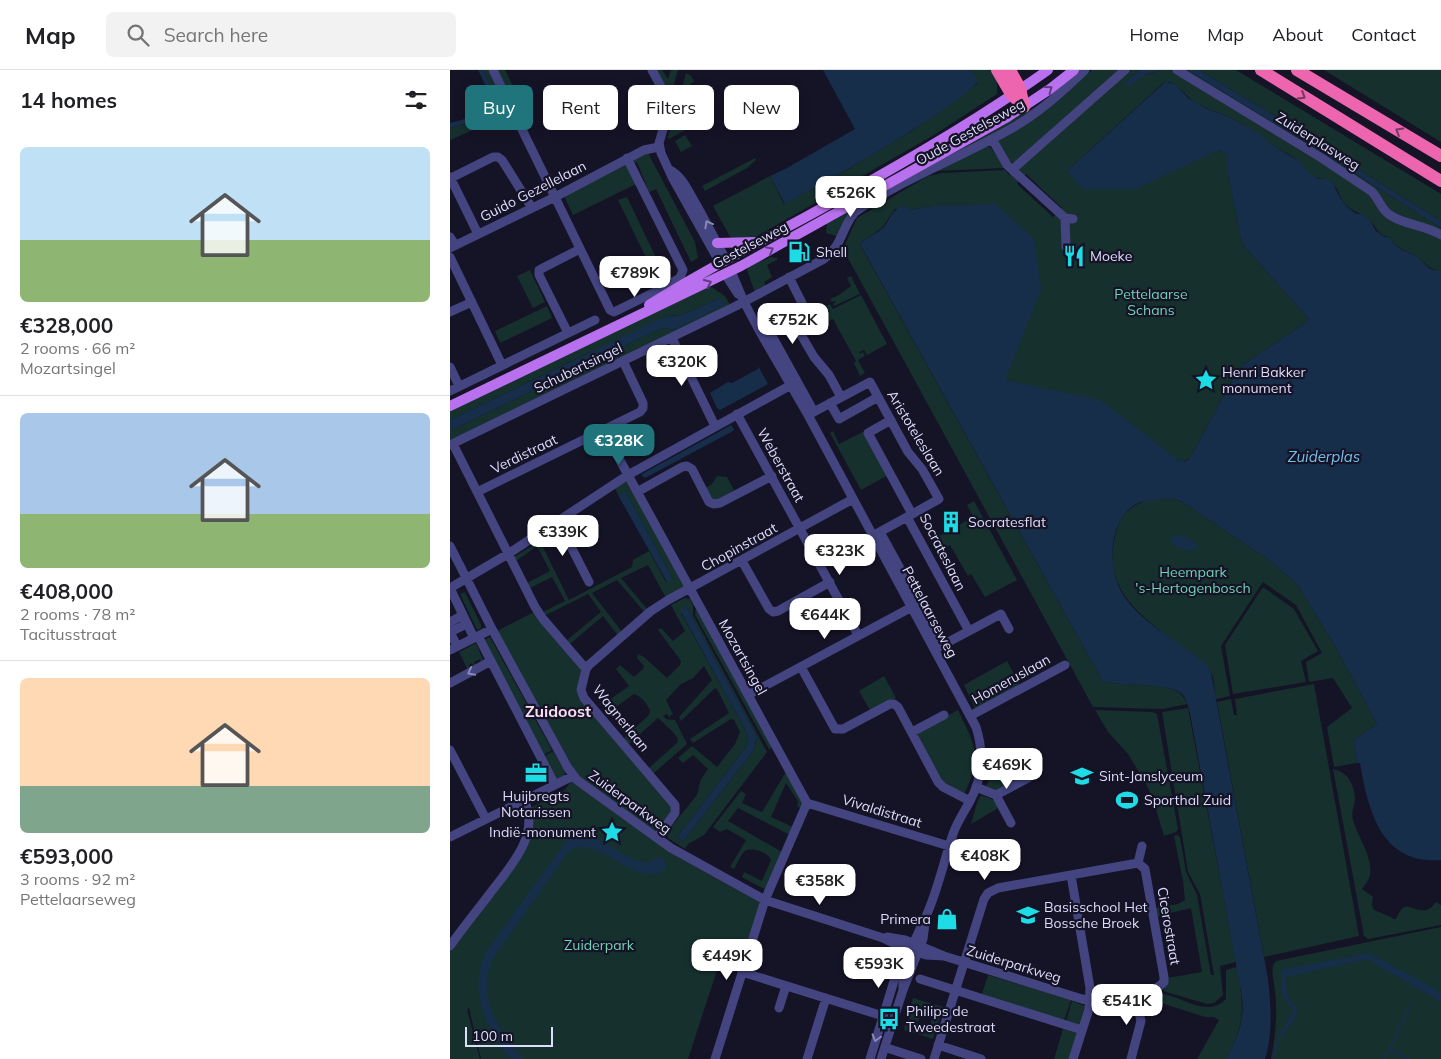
<!DOCTYPE html>
<meta charset="utf-8">
<style>
body{margin:0;font-family:Mulish,sans-serif;background:#f2f2f2;color:#202124;height:100vh;display:flex;flex-direction:column;font-size:19px;white-space:nowrap}
*{box-sizing:border-box;margin:0}
p{font-size:16px;color:#757577}
.icon{flex:none;width:28px;height:28px;fill:none;stroke:currentColor;stroke-width:2;stroke-linecap:round;stroke-linejoin:round}
.map{position:relative;flex:1;overflow:hidden}
.sheet{display:flex;flex-direction:column;background:#fff;width:450px}
.sheet>*{flex:none}
.top-card{position:absolute;left:15px;top:15px;width:475px;height:45px;display:flex;gap:10px}
.scale{position:absolute;left:15px;bottom:12px;width:88px;box-sizing:border-box;padding-left:5px;border:2px solid #dedcfb;border-top:0;font-size:14px;line-height:18px;white-space:nowrap;color:#dedcfb;-webkit-text-stroke:4px #151326;paint-order:stroke}
.price{position:absolute;translate:-50% -42px;padding:0 11px;border-radius:10px;background:#fff;color:#222;font-size:16px;line-height:32px;filter:drop-shadow(0 1px 2px #0008)}
.price::after{content:'';position:absolute;left:50%;top:30px;width:15px;height:11px;margin-left:-8px;background:inherit;clip-path:polygon(0 0,100% 0,50% 100%)}
.price.selected{background:#1f757b;color:#fff}
ul{padding:0;list-style:none}
li{display:grid;align-content:center;gap:10px;height:265px;padding:0 20px}
li+li{border-top:1px solid #e0e0e0}
li span{display:grid;place-items:center;height:155px;border-radius:8px;color:#555}
li>.icon{margin-inline-start:auto}
span .icon{width:90px;height:90px;fill:#fffc;stroke-width:1}
li b{font-size:21px}
h2{display:flex;justify-content:space-between;align-items:center;height:60px;padding:0 20px;font-size:21px}
.chip{padding:0 18px;border-radius:8px;background:#fff;box-shadow:0 2px 12px #0003;font-size:18px;line-height:45px}
.chip.selected{background:#1f757b;color:#fff}
header{display:flex;align-items:center;gap:30px;box-sizing:border-box;height:70px;padding:0 25px;background:#fff;border-bottom:1px solid #e0e0e0}
header strong{font-size:24px}
nav{display:flex;gap:28px;margin-inline-start:auto;font-size:18px}
.search{width:350px;height:45px;background:#f2f2f2;display:flex;align-items:center;gap:12px;box-sizing:border-box;padding:0 18px;border-radius:8px;color:#757577;font-size:19px}
main{display:flex;flex:1;min-height:0}
.map>svg:first-child{display:block}
</style>
<header>
<strong>Map</strong>
<div class="search"><svg class="icon" aria-label="search" viewBox="0 0 24 24"><circle cx="10" cy="10" r="6"/><path d="M15 15l6 6"/></svg>Search here</div>
<nav><a>Home</a><a>Map</a><a>About</a><a>Contact</a></nav>
</header>
<main>
<section class="sheet">
<h2>14 homes<svg class="icon" aria-label="filters" viewBox="0 0 24 24"><path d="M4 7h16M4 17h16"/><circle cx="9" cy="7" r="2"/><circle cx="15" cy="17" r="2"/></svg></h2>
<ul>
<li><span style="background:linear-gradient(#bfe0f5 60%,#8fb573 0)"><svg class="icon" aria-label="home" viewBox="0 0 24 24"><path d="M3 11l9-7 9 7M6 9v11h12V9"/></svg></span><div><b>€328,000</b><p>2 rooms · 66 m²</p><p>Mozartsingel</p></div></li>
<li><span style="background:linear-gradient(#a9c7e8 65%,#8fb573 0)"><svg class="icon" aria-label="home" viewBox="0 0 24 24"><path d="M3 11l9-7 9 7M6 9v11h12V9"/></svg></span><div><b>€408,000</b><p>2 rooms · 78 m²</p><p>Tacitusstraat</p></div></li>
<li><span style="background:linear-gradient(#ffd9b3 70%,#7fa58c 0)"><svg class="icon" aria-label="home" viewBox="0 0 24 24"><path d="M3 11l9-7 9 7M6 9v11h12V9"/></svg></span><div><b>€593,000</b><p>3 rooms · 92 m²</p><p>Pettelaarseweg</p></div></li>
</ul>
</section>
<div class="map">
<svg width="991" height="989" viewBox="0 0 991 989">
<rect width="100%" height="100%" fill="#151326"/>
<path fill="#16302d" fill-rule="evenodd" d="M33,0h5l21,44 -59,26v-12l30,-9 17,-21z
M46,0h9l7,14 -2,6 9,22 -2,1z
M204,0h8l6,9 3,-9h7l-7,25z
M521,0h20l6,11v13l-63,41 -184,105 -17,2 -20,-36 57,-30 14,28 66,-36 63,-38 65,-47z
M642,0h31l-108,93 -6,-1 -13,-19 3,-4 58,-39z
M678,0h12l-14,11 35,-11h13l196,122 12,18 59,27v33l-3,1c-9,-2 -13,-8 -20,-13 -11,-9 -19,-6 -29,-21 -13,-2 -13,-13 -22,-19 -7,-6 -15,-6 -22,-14 -5,-6 -8,-17 -13,-22 -5,-5 -8,-2 -14,-4 -3,0 -7,-4 -10,-6 -4,-3 -6,-8 -10,-11 -7,-7 -17,-10 -26,-16 -14,-9 -26,-19 -41,-27 -13,-6 -26,-9 -38,-17 -9,-6 -19,-23 -30,-18l-96,88 152,-21 7,4 2,4v16l13,65 4,8 63,71 -1,4 -63,42 -10,13 -44,81 -7,4 -178,-82 -73,-174 -21,4 -4,-2 -12,1 -13,19 -21,14 -1,2 4,8 239,430c19,4 60,0 75,10 5,3 7,7 9,12l-24,5 -70,-2 -250,-458 14,-31 71,-42 14,-3 63,-3 4,5 2,-2 8,8 -2,3 36,33 9,-9 -36,-34 -3,3 -4,-7v-3z
M730,0h8l135,83 118,75v5l-50,-20 -8,-12z
M749,0h37l205,124v27l-66,-41 -49,-33z
M874,0h117v72z
M236,3l5,3 3,6 -4,2 13,24h4l-9,5 -1,-1 4,-2 -11,-20 -8,5 1,2 -4,2 9,18 4,-2v1l-5,4 -2,-4 -6,3 2,4 -2,1 -2,-4 -4,2 3,8 33,-17 2,3 -42,23 -1,-2z
M618,13l-47,37 -99,51 113,-64z
M235,65l7,11 -11,6 -6,-11z
M537,76l4,2 14,20 -72,3z
M197,81l48,91 3,16 -7,4 -35,-73 -7,3 -12,-30 -4,1v-4z
M305,88l1,2 -9,8 -42,23 -3,-5z
M175,92l11,22 -63,31 -9,-19z
M177,127l33,69 -8,4 -34,-70z
M404,138l-15,29 -13,-4 1,-10z
M321,187l6,1v2l-10,5 5,12 -8,5 2,5 -11,6 -9,-26z
M80,200l15,32 -12,6 -16,-32z
M401,206l9,18 -26,12 -1,-2 3,-2 -1,-1 -3,1 -2,-3 9,-4 12,-9 -4,-8z
M260,216l15,10 5,9 -280,136v-10l203,-99 11,-4 9,2 51,-26 -4,-6 -38,17h-9l-91,41 -132,64v-10z
M411,225l26,49 -20,11 -3,-5 -5,2 1,2 3,-2 2,4 -7,4 7,13 -5,3 -6,-13 2,-2 -23,-42 -28,14v-3l10,-7 -1,-1 16,-10 -3,-5 -13,8 -1,-1 17,-10 3,5z
M97,236l5,12 -52,25 -5,-12z
M383,361l6,13 26,-13 25,43 -29,16 -31,-57z
M267,406l10,1 7,13 -12,10 -9,3 -9,-14 8,-5z
M177,411l58,106 -19,11 -18,-33 -27,13 28,33 -3,3 -29,-34 -25,13 31,40 -4,4 -16,-21 -33,28 -3,-4 34,-28 -13,-18 -42,21 -3,-3 22,-11 -13,-24 -22,11 -3,-5 23,-12 -11,-21 -3,-3 -20,14 -2,-4 26,-16 29,59 63,-33 1,-7 16,-9 17,31 7,-3 -48,-88 -7,4 -3,-7z
M721,427l13,6 85,57 28,24 38,62 42,78 -23,16 3,23 -23,4 -7,-40 25,-19 -19,-30 -24,4 -3,-20 16,-9 -26,-48 -33,-23 -42,64 9,50 -14,3c-2,-8 -1,-20 -5,-27 -4,-6 -15,-12 -21,-17 -42,-37 -95,-61 -72,-129 8,-23 31,-28 53,-29z
M524,431l43,79 -32,17 -14,-23 -3,2 -18,-31 -9,5 -7,-11 39,-22 -6,-12z
M813,517l31,22 24,42 -17,10 5,21 -73,12 -8,-49z
M15,522l16,33v3l-4,2 -17,-36z
M235,528l5,1 3,6v10l74,137 -63,83 -16,9 -3,5 -17,-11 -1,-6 30,-37 4,-16 7,-10 -15,-14 -10,8 -5,-5 14,-12 25,21 18,-23 5,-12 -6,-12 -3,-1 -38,24 -3,-4 39,-26 -12,-24 -2,-1 -34,33 -2,-4 33,-37 -8,-14 -11,12 -12,6 -15,16 7,14 -4,3 -2,-3 -4,2 3,3 9,1 12,24 -33,29 -5,-5 29,-26 -1,-5 -5,-6 -14,-13 -29,26 -5,-6 25,-23 1,-5c-3,-6 -9,-14 -16,-16l-22,16 -5,-1 -5,-4 27,-19 -13,-17 4,-4 14,12 9,-8 1,-3 -7,-8 1,-4 6,3 23,21 13,-13 1,-4 -23,-31 3,-2 12,13 12,-10 -14,-26zM237,538l70,129 -4,14 -68,88 -3,2 -5,-4 70,-91 1,-8 -3,-9 -64,-116z
M246,536l77,141 -4,2 -74,-134z
M84,542l48,58 -4,19 91,113 3,7 -20,30 26,18 83,46 -16,48 -16,-9 -3,1 -38,116h-207l-12,-51 -2,1 13,50h-30v-108l65,-87 15,-56 35,-18 11,-17 -79,-142z
M40,567l62,113 -9,5 -59,-115z
M26,573l8,19 -2,1 -2,-4 -6,3 2,4 -2,1 -2,-4 -3,2 1,4 -2,1 -9,-18z
M557,591l14,26 -45,24 -12,-26z
M434,606l12,22 -25,14 -12,-21z
M864,614l45,252 -95,21 -47,-255 14,-3 3,16h3l-2,-16z
M738,638l48,254 -16,4 3,29 -9,8 -7,1 -44,-13 4,-13 35,-6 -11,-64 -33,8 -2,-8 22,-4 7,-4 -2,-19 -9,-45 3,-1 3,2 6,35 11,23 14,80h3l-14,-81 -12,-22 -26,-160z
M508,640c17,35 25,47 6,84l-22,-13 -25,-48z
M645,640l57,2 5,2 21,115 -2,3 -12,4 -12,-40 -8,-16 -16,-26 -20,-22z
M103,681l12,21 -1,4 -6,3h-3l-12,-22z
M542,682l16,32 -12,6 -10,-4 3,-6z
M883,699c15,3 22,16 22,31 -1,7 -4,12 -2,20 5,18 20,36 17,55 -1,5 -5,10 -8,14l11,8 -1,8 2,5 17,7 2,2h3c10,-23 14,-7 30,-9 5,-1 7,-5 10,-8l5,3v20l-73,14 -4,-3z
M337,700l17,29 -3,9 -4,-2 1,-5 -12,-18 -15,34 22,10 -3,8 -52,-27 -10,13 54,31 -16,38 -24,-13 2,-5 18,9 9,-21c-3,-8 -19,-13 -26,-9 -4,3 -8,13 -11,18l-4,-2 16,-27 -19,-11 -7,3 -7,-5 28,-36 5,3 -4,9 20,9z
M531,725l15,6 4,6 -29,17 6,-21z
M991,857v132h-170c5,-25 7,-50 3,-76 -1,-7 -4,-16 2,-22z
M787,897c7,41 9,55 -11,92h-29l22,-39 -5,-3h-9l-53,-17 -2,-6c25,-6 54,28 76,5v-29z
M538,905l83,25 -7,21 -83,-24z
M463,928l30,9 -6,20 -7,-2 3,-9 -11,-3 -4,9 -11,-4z
M622,931l13,5 -6,19 -13,-4z
M458,950l10,3v2l18,4 -3,10 -29,-9 2,-9z
M613,959l14,4 -8,26h-15z"/>
<path fill="#172e4b" d="M28,0h5l14,28v10l-17,11 -30,9v-5c15,-4 37,-8 42,-25z
M373,0h148l7,12c-17,17 -38,30 -58,43 -44,29 -90,54 -135,79l-15,-28 17,-8 68,-39z
M690,0h21l-14,4 -17,11h-5l1,-4z
M738,0h11l127,77 49,33 66,41v7l-118,-75z
M715,12l10,2 13,14 17,10 26,10 28,16 13,11 27,16 8,10 11,8 9,-1 6,5 5,11 8,12 9,7 8,2 7,5 6,11 9,6h4c9,15 17,12 29,21 7,5 12,15 23,12v590c-60,5 -73,-50 -81,-97h-3l-3,-21v-2l23,-16 -42,-78 -38,-62 -28,-24 -85,-57c-12,-7 -19,-4 -33,-2 -5,0 -10,0 -15,3 -27,15 -29,62 -15,87 15,29 58,51 84,72l6,9 57,307c3,26 5,55 -3,80h-39c11,-21 19,-38 16,-62l-52,-284c-2,-5 -3,-13 -7,-18 -12,-13 -62,-9 -80,-13l-243,-438c6,-7 16,-10 23,-16 8,-9 9,-20 22,-22l6,4 21,-4 64,-2 38,35 7,50 -36,91 95,20 77,59c6,3 8,4 13,-1l44,-81 10,-13 63,-42 1,-4 -63,-71 -4,-8 -13,-65v-16l-2,-4 -7,-4 -84,39h-52l-16,-18z
M270,228l4,3v4l-51,25 -9,-2 -11,4 -203,99v-11l205,-99 14,-5 13,-1z
M308,296l10,18 -48,26 -3,-2 -7,-15 18,-11 4,1 26,-14z
M281,355l3,4 -1,2 -88,47 -3,-2v-2z
M175,421l48,88 -6,3 -49,-87z
M726,465l8,1 12,7 1,6c-8,3 -18,-1 -25,-5v-6z
M234,536l3,2 70,129 -4,14 -68,88 -3,2 -5,-4 70,-91 1,-8 -3,-9 -64,-117v-3z
M130,765c24,-1 43,28 70,27l8,-5 4,1 4,5v6c-30,23 -68,-38 -97,-18l-73,103c-22,36 1,79 28,105h-13c-27,-30 -44,-72 -23,-110l79,-109z
M919,883l63,34 9,6v9l-74,-43 -81,18 1,20 11,12 -3,10 -15,19 -5,21h-2l5,-22 15,-25v-3c-13,-13 -12,-21 -12,-39z"/>
<g fill="none" stroke-linecap="round" stroke-linejoin="round">
<path stroke="#172e4b" stroke-width="2" d="M940,979l19,10
M935,989l27,-56"/>
<path stroke="#434480" stroke-width="9" d="M43,0l117,240 4,2 49,-24 17,-10 3,-8 -56,-112
M202,0l14,26 -1,4 2,8 -1,11 -7,24 2,10 11,24 48,86
M727,0l143,87 51,34c8,7 10,19 19,24 14,10 35,10 51,20
M542,69l15,26 58,53 8,1
M563,99l112,-99
M220,100c13,7 18,21 26,34 10,18 20,37 30,56
M0,107l28,57
M1,108l42,-21h5l4,3 30,48
M615,148l1,29
M0,167l5,8
M0,178l105,-51 89,-47 15,-3
M0,187l52,108
M281,201l13,31 16,30 48,83 168,312c8,25 7,50 -6,74 -6,11 -13,21 -17,33 -9,27 -15,55 -26,80 -11,24 -25,49 -24,76
M275,204l13,20
M339,207l19,38 -1,6 -5,3 -3,4 1,5 14,24 15,18 12,22
M0,242l22,-10
M118,263l-29,-58v-5l41,-21
M313,267l9,-1 42,76
M222,268l43,88
M0,297l9,19
M0,321l145,-71
M380,333l9,16 39,-22
M287,344l121,221
M358,345l62,-33 38,70 14,17 17,30 -32,18 62,114
M441,350l-23,13 44,81
M154,361l203,372 -42,97 -50,159
M3,374l82,163 8,12 43,50
M0,375l286,-139 88,-47c19,-14 17,-31 31,-47 49,-34 107,-55 159,-85 26,-15 49,-36 71,-57
M27,422l163,-80 3,-4v-5l-20,-42
M187,422l45,-25 5,-1 5,3 17,33 5,2 6,-1 52,-27
M108,451l31,61
M430,462l62,113
M426,464l31,-17
M0,476l42,83 76,139 9,12 94,68 94,52 118,38 20,10 23,7 18,1
M292,491l27,48 4,3 5,-1 52,-29
M0,552l13,-7
M28,566l77,149
M24,568l-24,-50 58,-34 120,-79 163,-90
M7,576l-7,-14 17,-8
M487,578l64,-34 8,15
M0,580l42,-21
M351,597l34,62h8l47,-25h4l4,3 40,75 5,5 27,14
M0,613l41,-22
M298,625l164,-88
M520,646l95,-51
M462,662l32,-17
M0,680l36,69
M526,717l20,8 15,28
M546,725l32,-17
M357,733l142,43
M0,767l123,-61
M207,768l18,-25v-8l-91,-107 -3,-8 5,-21 3,-4 62,-54 17,-11 185,-101
M688,793l4,-17
M621,805l19,113 -1,21 -16,50
M437,867l18,3 39,16 138,43 15,3 60,-14 7,-6v-5l-19,-108 -7,-6
M0,876c12,-17 25,-33 38,-50 19,-26 54,-60 36,-96
M292,902l141,44
M470,909l162,51
M329,938l7,-22
M488,975l43,14
M440,979l31,10
M357,989l19,-61
M420,989l28,-91 9,-4
M431,989l22,-69 20,-51 2,-15
M484,989l50,-160 4,-6 10,-5 140,-25
M681,989l10,-38 -6,-28"/>
<path stroke="#b870ee" stroke-width="10" d="M267,173l40,-1
M199,235c50,-32 103,-59 155,-87 82,-45 168,-94 244,-148
M0,336l291,-140 265,-148 44,-29 24,-19"/>
<path stroke="#ed65ae" stroke-width="12" d="M547,0l14,24 13,13
M560,0l10,18 4,19
M811,0l180,111
M847,0l144,86"/>
</g>
<defs><path id="oneway-chevron" d="M-2-3.5L2.5 0L-2 3.5" fill="none" stroke-width="1.6" stroke-linecap="round" stroke-linejoin="round" transform="scale(1.25)"/></defs>
<g stroke="#5e3d80">
<use href="#oneway-chevron" transform="translate(599 19) rotate(-36)"/>
<use href="#oneway-chevron" transform="translate(320 180) rotate(-29)"/>
<use href="#oneway-chevron" transform="translate(258 213) rotate(-25)"/>
</g>
<g stroke="#763863">
<use href="#oneway-chevron" transform="translate(852 26) rotate(32)"/>
<use href="#oneway-chevron" transform="translate(949 61) rotate(-149)"/>
</g>
<g stroke="#8988b7">
<use href="#oneway-chevron" transform="translate(258 154) rotate(-119)"/>
<use href="#oneway-chevron" transform="translate(21 602) rotate(153)"/>
<use href="#oneway-chevron" transform="translate(426 968) rotate(107)"/>
</g>
<defs>
<g id="fuel-bare" transform="scale(1.725)"><path d="M-5.5-6h7V0h2V4h1.3V-2.5L3-4.5l.8-.8L6-3V5H2.5V1h-1V6h-7ZM-4.2-4.7v3.2H.2V-4.7Z" fill="#1edce5" stroke="#151326" stroke-width="2.5" paint-order="stroke"/></g>
<g id="restaurant-bare" transform="scale(1.725)"><path d="M-5-6h1v4h1v-4h1v4h1v-4h1v5L-1.5 .5V6h-2V.5L-5-1ZM5-6V6H3V1.5H1.5Q1.5-4 5-6Z" fill="#1edce5" stroke="#151326" stroke-width="2.5" paint-order="stroke"/></g>
<g id="sight-bare" transform="scale(1.725)"><path d="M0-6L1.8-2.2L6-1.7L2.9 1.2L3.7 5.4L0 3.3L-3.7 5.4L-2.9 1.2L-6-1.7L-1.8-2.2Z" fill="#1edce5" stroke="#151326" stroke-width="2.5" paint-order="stroke"/></g>
<g id="building-bare" transform="scale(1.725)"><path d="M-4-6H4V6H1V3H-1V6H-4ZM-2.5-4.3h1.7v1.8h-1.7ZM.8-4.3h1.7v1.8H.8ZM-2.5-1h1.7V.8h-1.7ZM.8-1h1.7V.8H.8Z" fill="#1edce5" stroke="#151326" stroke-width="2.5" paint-order="stroke"/></g>
<g id="office-bare" transform="scale(1.725)"><path d="M-6-3h4V-5.5h4V-3h4V5H-6ZM-1-4.5V-3h2v-1.5ZM-6 0V1H6V0Z" fill="#1edce5" stroke="#151326" stroke-width="2.5" paint-order="stroke"/></g>
<g id="school-bare" transform="scale(1.725)"><path d="M0-5L7-2L0 1L-7-2ZM-4 1L0 2.5L4 1V4Q0 6-4 4Z" fill="#1edce5" stroke="#151326" stroke-width="2.5" paint-order="stroke"/></g>
<g id="stadium-bare" transform="scale(1.725)"><path d="M0-5a6.5 5 0 1 0 0 10a6.5 5 0 1 0 0-10ZM-3.5-1.8h7v3.6h-7Z" fill="#1edce5" stroke="#151326" stroke-width="2.5" paint-order="stroke"/></g>
<g id="shop-bare" transform="scale(1.725)"><path d="M-5-2.5h2.3a2.7 3.5 0 0 1 5.4 0H5L5.5 6h-11ZM-1.5-2.5h3a1.5 2.3 0 0 0-3 0Z" fill="#1edce5" stroke="#151326" stroke-width="2.5" paint-order="stroke"/></g>
<g id="bus-bare" transform="scale(1.725)"><path d="M-5-6H5V4H4V6H2V4H-2V6H-4V4H-5ZM-3.5-4V0h7V-4ZM-3.5 1.2v1.5H-2V1.2ZM2 1.2v1.5H3.5V1.2Z" fill="#1edce5" stroke="#151326" stroke-width="2.5" paint-order="stroke"/></g>
</defs>
<g fill-rule="evenodd">
<use href="#fuel-bare" x="349" y="182"/>
<use href="#restaurant-bare" x="624" y="186"/>
<use href="#sight-bare" x="756" y="310"/>
<use href="#building-bare" x="501" y="452"/>
<use href="#office-bare" x="86" y="703"/>
<use href="#school-bare" x="632" y="706"/>
<use href="#stadium-bare" x="677" y="730"/>
<use href="#sight-bare" x="162" y="762"/>
<use href="#school-bare" x="578" y="845"/>
<use href="#shop-bare" x="497" y="849"/>
<use href="#bus-bare" x="439" y="949"/>
</g>
<g text-anchor="middle" dominant-baseline="central" stroke-width="4.5" stroke-linejoin="round" paint-order="stroke">
<g font-size="14" fill="#dedcfb" stroke="#151326">
<text transform="translate(520 62) rotate(-29)">Oude Gestelseweg</text>
<text transform="translate(868 71) rotate(32)">Zuiderplasweg</text>
<text transform="translate(83 121) rotate(-27)">Guido Gezellelaan</text>
<text transform="translate(300 175) rotate(-28)">Gestelseweg</text>
<text transform="translate(128 298) rotate(-26)">Schubertsingel</text>
<text transform="translate(466 363) rotate(59)">Aristoteleslaan</text>
<text transform="translate(74 384) rotate(-26)">Verdistraat</text>
<text transform="translate(331 395) rotate(61)">Weberstraat</text>
<text transform="translate(289 477) rotate(-29)">Chopinstraat</text>
<text transform="translate(493 482) rotate(63)">Socrateslaan</text>
<text transform="translate(480 542) rotate(62)">Pettelaarseweg</text>
<text transform="translate(293 587) rotate(61)">Mozartsingel</text>
<text transform="translate(561 609) rotate(-29)">Homeruslaan</text>
<text transform="translate(171 648) rotate(51)">Wagnerlaan</text>
<text transform="translate(180 732) rotate(36)">Zuiderparkweg</text>
<text transform="translate(432 741) rotate(17)">Vivaldistraat</text>
<text transform="translate(719 856) rotate(80)">Cicerostraat</text>
<text transform="translate(564 894) rotate(17)">Zuiderparkweg</text>
</g>
<g font-size="14" fill="#dedcfb" stroke="#151326" text-anchor="start">
<text x="366" y="182">Shell</text>
<text x="640" y="186">Moeke</text>
<text x="772" y="302">Henri Bakker<tspan x="772" dy="16">monument</tspan></text>
<text x="518" y="452">Socratesflat</text>
<text x="649" y="706">Sint-Janslyceum</text>
<text x="86" y="726" text-anchor="middle">Huijbregts<tspan x="86" dy="16">Notarissen</tspan></text>
<text x="694" y="730">Sporthal Zuid</text>
<text x="146" y="762" text-anchor="end">Indië-monument</text>
<text x="594" y="837">Basisschool Het<tspan x="594" dy="16">Bossche Broek</tspan></text>
<text x="481" y="849" text-anchor="end">Primera</text>
<text x="456" y="941">Philips de<tspan x="456" dy="16">Tweedestraat</tspan></text>
</g>
<g font-size="14" fill="#70d3b5" stroke="#151326">
<text x="701" y="224">Pettelaarse<tspan x="701" dy="16">Schans</tspan></text>
<text x="743" y="502">Heempark<tspan x="743" dy="16">'s-Hertogenbosch</tspan></text>
<text x="149" y="875">Zuiderpark</text>
</g>
<g font-size="15" font-style="italic" fill="#76beef" stroke="#151326">
<text x="874" y="386">Zuiderplas</text>
</g>
<g font-size="16" font-weight="bold" fill="#fbdef2" stroke="#151326">
<text x="108" y="641">Zuidoost</text>
</g>
</g>
</svg>
<div class="scale">100 m</div>
<b class="price" style="left:401px;top:148px">€526K</b>
<b class="price" style="left:185px;top:228px">€789K</b>
<b class="price" style="left:343px;top:275px">€752K</b>
<b class="price" style="left:232px;top:317px">€320K</b>
<b class="price selected" style="left:169px;top:396px">€328K</b>
<b class="price" style="left:113px;top:487px">€339K</b>
<b class="price" style="left:390px;top:506px">€323K</b>
<b class="price" style="left:375px;top:570px">€644K</b>
<b class="price" style="left:557px;top:720px">€469K</b>
<b class="price" style="left:535px;top:811px">€408K</b>
<b class="price" style="left:370px;top:836px">€358K</b>
<b class="price" style="left:277px;top:911px">€449K</b>
<b class="price" style="left:429px;top:919px">€593K</b>
<b class="price" style="left:677px;top:956px">€541K</b>
<div class="top-card">
<a class="chip selected">Buy</a>
<a class="chip">Rent</a>
<a class="chip">Filters</a>
<a class="chip">New</a>
</div>
</div>
</main>
